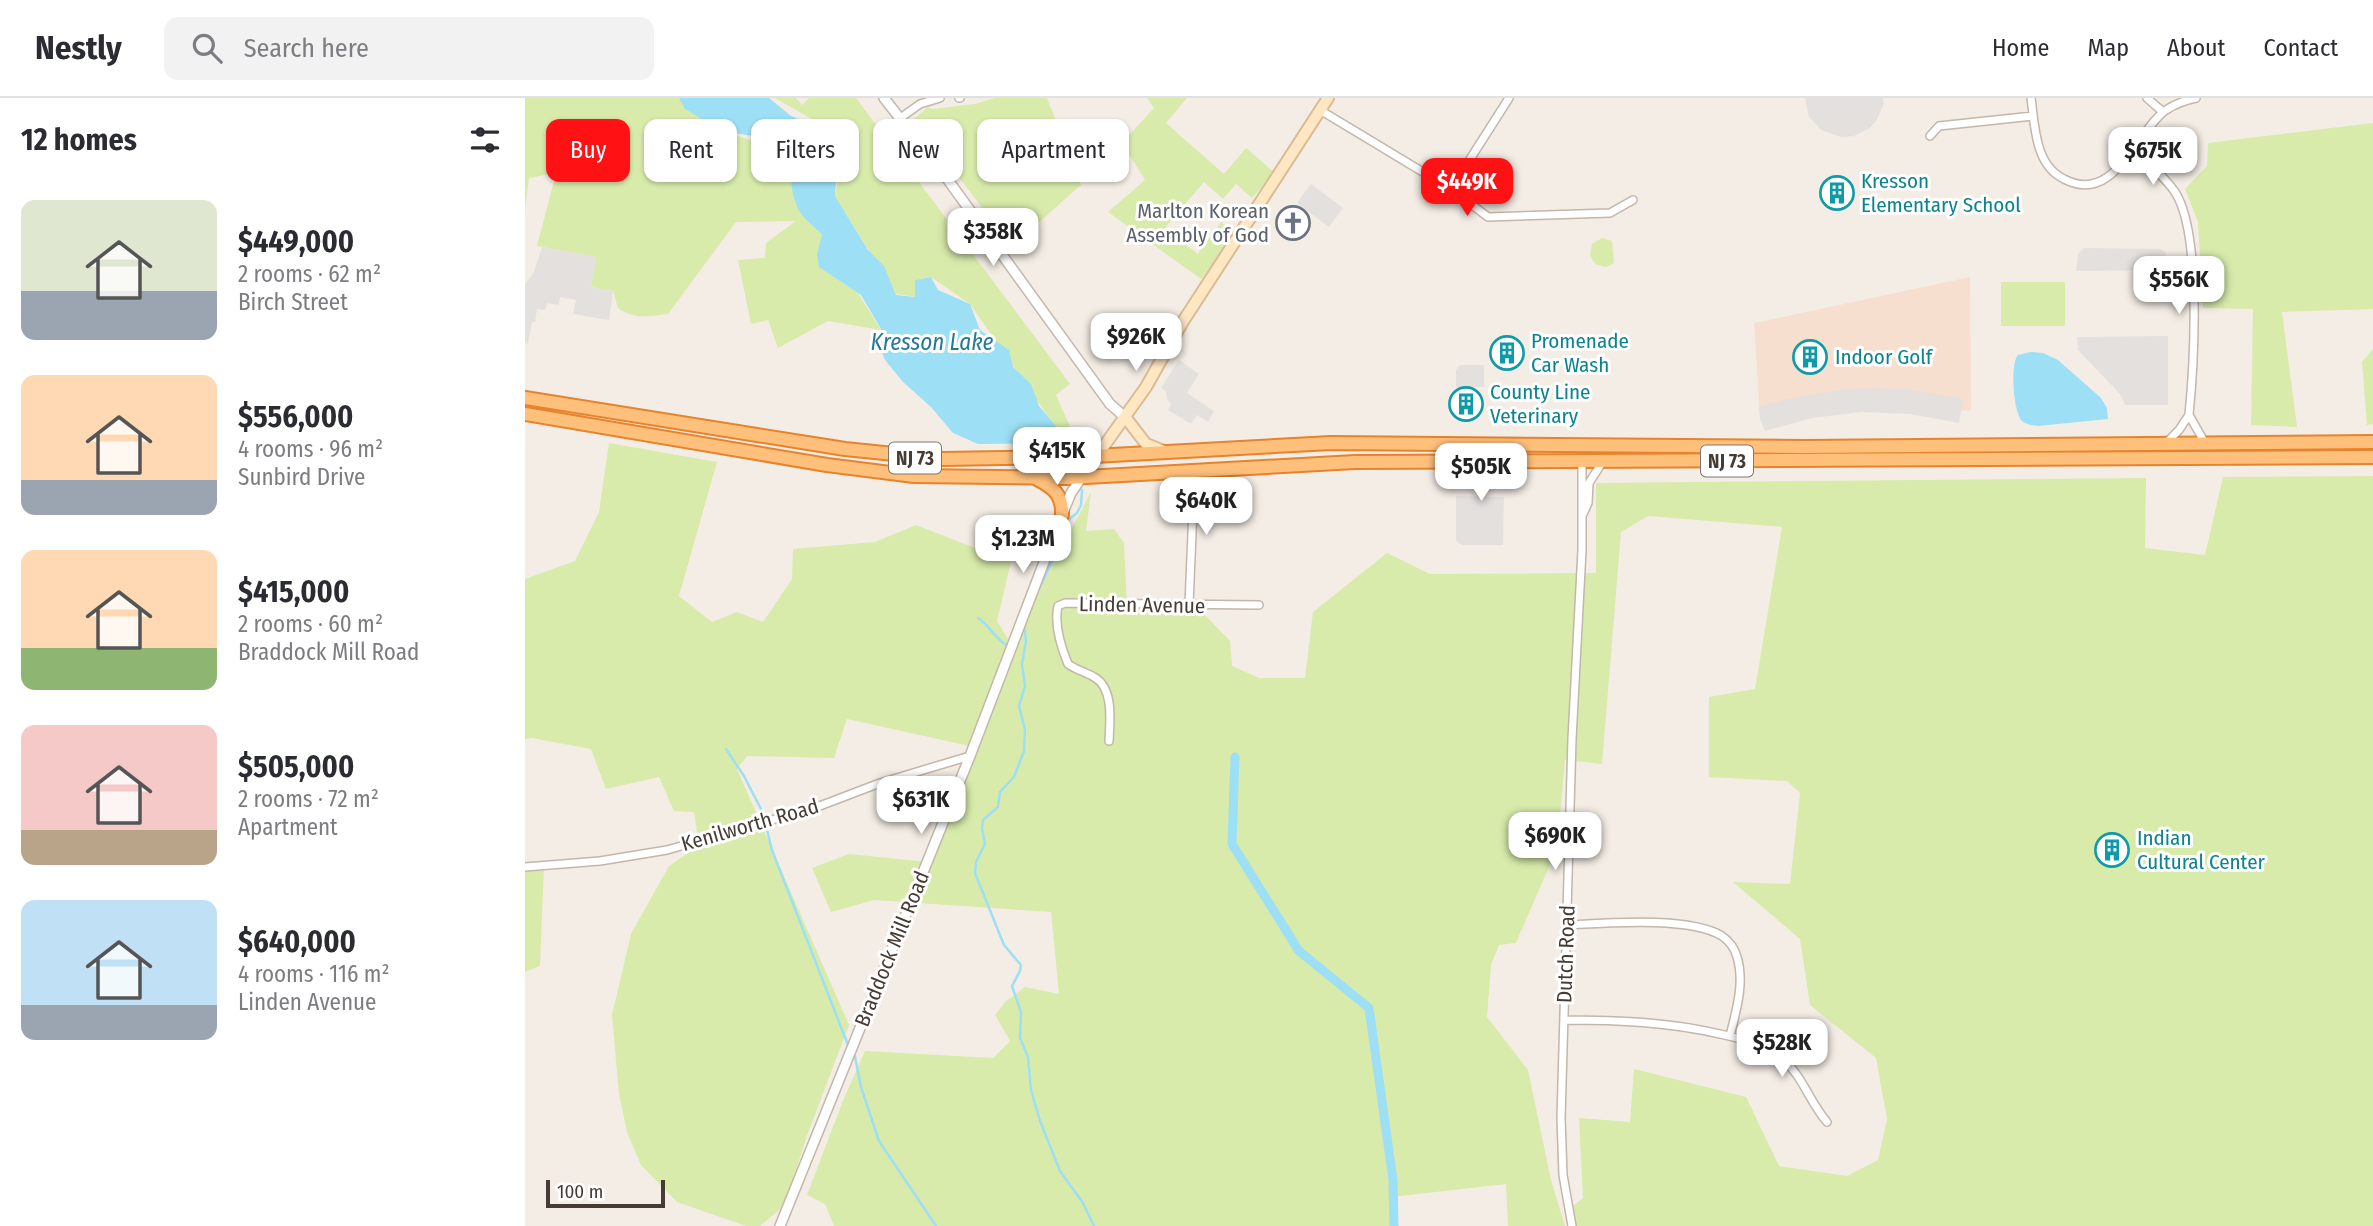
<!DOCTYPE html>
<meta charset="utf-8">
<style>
body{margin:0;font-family:"Fira Sans Condensed",sans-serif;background:#f2f2f3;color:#2b2b33;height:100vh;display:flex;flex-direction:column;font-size:26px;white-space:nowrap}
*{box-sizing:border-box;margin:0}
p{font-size:23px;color:#7c7c81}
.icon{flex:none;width:38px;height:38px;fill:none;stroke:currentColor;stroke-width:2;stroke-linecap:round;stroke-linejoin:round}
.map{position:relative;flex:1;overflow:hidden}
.drawer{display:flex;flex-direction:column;background:#fff;width:525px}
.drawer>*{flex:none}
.hud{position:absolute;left:21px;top:21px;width:665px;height:63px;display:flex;gap:14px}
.scale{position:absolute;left:21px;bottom:18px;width:119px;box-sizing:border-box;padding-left:7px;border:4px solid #463c34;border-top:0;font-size:19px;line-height:24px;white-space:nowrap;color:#463c34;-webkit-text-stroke:5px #fff;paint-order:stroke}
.price{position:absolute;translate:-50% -60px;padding:0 16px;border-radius:14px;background:#fff;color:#222;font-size:23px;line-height:46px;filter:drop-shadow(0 2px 4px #0008)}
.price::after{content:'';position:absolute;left:50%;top:42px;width:21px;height:16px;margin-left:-10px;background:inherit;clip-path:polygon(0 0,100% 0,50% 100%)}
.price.selected{background:#ff1114;color:#fff}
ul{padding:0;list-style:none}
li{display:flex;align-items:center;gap:21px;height:175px;padding:0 21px}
li span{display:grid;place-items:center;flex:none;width:196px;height:140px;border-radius:14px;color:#555}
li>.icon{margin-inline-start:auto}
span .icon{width:84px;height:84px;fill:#fffc;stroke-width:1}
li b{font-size:30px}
h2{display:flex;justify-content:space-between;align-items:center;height:84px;padding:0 21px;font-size:30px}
.tag{padding:0 24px;border-radius:14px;background:#fff;box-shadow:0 2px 5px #0004;font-size:24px;line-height:63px}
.tag.selected{background:#ff1114;color:#fff}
header{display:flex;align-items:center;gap:42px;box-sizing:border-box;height:98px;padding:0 35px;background:#fff;border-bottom:2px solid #e1e1e2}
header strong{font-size:33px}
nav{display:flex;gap:38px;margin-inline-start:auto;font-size:24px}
.search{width:490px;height:63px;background:#f2f2f3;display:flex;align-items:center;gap:18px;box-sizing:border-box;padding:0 24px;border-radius:14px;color:#7c7c81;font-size:26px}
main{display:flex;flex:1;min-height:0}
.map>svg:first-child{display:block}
</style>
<header>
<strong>Nestly</strong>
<div class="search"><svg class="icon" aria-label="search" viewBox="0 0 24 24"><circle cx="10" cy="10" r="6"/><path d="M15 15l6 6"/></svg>Search here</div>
<nav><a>Home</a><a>Map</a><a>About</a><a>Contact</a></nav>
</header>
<main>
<section class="drawer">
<h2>12 homes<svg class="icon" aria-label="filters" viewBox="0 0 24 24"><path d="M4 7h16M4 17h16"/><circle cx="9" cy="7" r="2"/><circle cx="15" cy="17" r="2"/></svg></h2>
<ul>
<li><span style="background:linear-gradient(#dfe7d0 65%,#9aa5b1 0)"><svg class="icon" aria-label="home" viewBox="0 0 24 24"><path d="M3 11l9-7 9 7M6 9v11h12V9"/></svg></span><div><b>$449,000</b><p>2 rooms · 62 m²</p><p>Birch Street</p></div></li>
<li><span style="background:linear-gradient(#ffd9b3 75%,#9aa5b1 0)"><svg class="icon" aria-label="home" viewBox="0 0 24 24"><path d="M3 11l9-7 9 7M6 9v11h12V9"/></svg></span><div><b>$556,000</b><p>4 rooms · 96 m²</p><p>Sunbird Drive</p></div></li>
<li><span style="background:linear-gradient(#ffd9b3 70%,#8fb573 0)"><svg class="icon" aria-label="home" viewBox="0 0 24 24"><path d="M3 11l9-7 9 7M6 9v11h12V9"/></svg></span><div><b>$415,000</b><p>2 rooms · 60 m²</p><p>Braddock Mill Road</p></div></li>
<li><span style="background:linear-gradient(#f6c9c9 75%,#b9a48a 0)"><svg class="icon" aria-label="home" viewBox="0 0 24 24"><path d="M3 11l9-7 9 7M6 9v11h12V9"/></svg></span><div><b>$505,000</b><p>2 rooms · 72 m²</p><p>Apartment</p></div></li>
<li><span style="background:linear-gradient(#bfe0f5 75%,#9aa5b1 0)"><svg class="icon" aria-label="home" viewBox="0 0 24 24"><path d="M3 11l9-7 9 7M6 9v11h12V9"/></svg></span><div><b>$640,000</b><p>4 rooms · 116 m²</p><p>Linden Avenue</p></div></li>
</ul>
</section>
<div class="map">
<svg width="1848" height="1128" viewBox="0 0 1848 1128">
<rect width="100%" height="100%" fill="#f4ede5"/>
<path fill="#f7dfcf" d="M1445,179l1,134 -130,-10 -81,18 -6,-96z"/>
<path fill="#d8ebab" d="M0,0h154l43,33 69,22 5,51 26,31 59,95 -53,-9 -50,27 -10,-28 -17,4 -13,-64 27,-2 1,-15 30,-22 -60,1 -68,92c-19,2 -34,6 -50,-6l-5,-17 -22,-4 5,-30 -59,-11 19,-73 -27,5 -4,33z
M250,0h21l6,7 7,-7h47l214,286 -14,11 16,36 -11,4 -91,-131 -39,-27 -16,3 1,17 -20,-3 -61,-98 10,-58z
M470,0h52l34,87 -69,61 -98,-127 14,-12 4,2 43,-5z
M622,0h40l-21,25 58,51 22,-26 29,25 -23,25 -16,-14 -13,15 -19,-17 -40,47 34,25 23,-32 15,11 -35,46 -93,-67 37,-32 -18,-29 -34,23 61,-66z
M1848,25v186l-91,3 15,115 -46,-2 2,-116 -50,-1 -5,-86 -13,-33 22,-23 1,-23z
M1077,140l10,3 2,22 -8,4 -11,-3 -5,-9 2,-11z
M1476,184h64v44h-64z
M1848,251v75l-6,1 -5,-63z
M84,345l108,19 -38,134 33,26 25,-10 26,10 29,-43 1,-30 82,-7 41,-17 95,37 -14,59 14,23 80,-152 -5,39 28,-2 10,14 3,64 74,4 29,30 2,25 27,12h46l8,-66 74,-59 43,21 166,-1v-90l550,-5 -1,70 60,7 18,-78 150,-1v750h-797l-4,-19 11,-9 -4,-80 51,4 4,-53 112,28 33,69 68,10 31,-16 9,-41 -11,-61 -66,-53 -10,-66 -67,-57 57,2 10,-91 -13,-12 -78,-4v-80l46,-8 27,-162 -134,-11 -27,16 -19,232 -37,-4 -5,56 -9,46 -35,81 -17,2 -8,20 -4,52 41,53 23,110 14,46h-57l-2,-42 -114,13 2,29h-560l-9,-22 -18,-9 37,-97 21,-47 128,7 17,-17 -15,-26 11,-14 19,-14 34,7 -8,-82 -177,-12 -43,12 -19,-44 37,-14 79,8 46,-115 -127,-28 -13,39 -87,-2 -10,13 112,256 -41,108 -24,73 -24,20h-14l-69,-24 -36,-37 -14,-33 -8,-38 -7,-79 19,-81 38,-68 30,-21 -5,-33 -20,-1 -15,-34 -53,12 -15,-40 -59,-11 -7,1v-160l50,-18 24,-49z
M19,767l-4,101 -15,6v-105z"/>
<path fill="#e4e0de" d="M1280,0h78l1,6 -8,17 -6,7 -16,8 -13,1 -20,-7 -12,-13z
M786,86l32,24 -14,19 -32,-24z
M17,149l54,10 -5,30 22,4 -4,29 -36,-6 3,-14 -16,-3 -1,8 -12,-2 -2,7 -8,-1 -2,13h-3l-4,22 -3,-1v-59l8,-10z
M1559,150l76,1 6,4 1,17 -91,1 2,-17z
M1643,238v69h-43l-5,-11 -42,-44 -1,-13z
M654,262l20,14 -12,19 27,18 -6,11 -11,-7 -6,9 -23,-14 3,-6 -4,-5 -1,-7 -5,-4z
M935,267h24v22h-28v-17z
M1350,290l30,1 58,10 -4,24 -49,-9 -49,-2 -49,6 -47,13 -5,-12 -1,-12 28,-8 59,-10z
M931,398l48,1 -1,48h-40l-5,-2 -2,-3z"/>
<path fill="#9ddff4" d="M154,0h90l22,18 55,22 2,22 -3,8 -9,10 -1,18 33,54 16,16 12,29 19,2v-17l16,-3 7,13 32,14 10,26 29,20 4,17 18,17 8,22 21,25 1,6 -19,6 -64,1 -25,-11 -22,-26 -28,-25 -18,-22 -4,-9v-22l-20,-34 -42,-28 -2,-13 5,-19c-6,-8 -14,-12 -20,-20 -12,-17 -12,-39 -10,-60l-4,-5 -22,-12 -44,-7 -37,-22z
M1506,254l12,1 15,7 43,38 6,10 1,11 -70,7c-6,-1 -11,-1 -16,-5 -9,-10 -12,-57 -4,-66z"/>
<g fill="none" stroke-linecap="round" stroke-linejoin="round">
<path stroke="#9ddff4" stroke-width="2.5" d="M534,336l4,2 2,11
M509,501l22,-45 11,-33 10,-8 4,-8 1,-15
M453,520c12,8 18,22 30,28
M499,527l2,16 -4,23 3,22 -6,20 6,24 -1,21 -10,26 -14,15 -2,15 -15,13 -1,8 3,16 -9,18 -1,11 29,72 17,20 -1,6 -8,15 9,26 -1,26 8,19 3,33 9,31 20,50 23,32 11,23
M201,651l18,27 20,39
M241,728l6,24 76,195
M329,954l7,35 18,54 57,85"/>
<path stroke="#9ddff4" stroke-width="9" d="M710,659l-3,87 67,107 70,57 24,172 1,46"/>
<g stroke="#c3b6aa" stroke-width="10">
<path id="minor" d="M434,0h1
M1506,0c4,29 4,67 33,81 51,27 72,-48 102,-69 9,-6 20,-10 30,-12
M1622,0l16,14
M795,12l131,79 37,28 122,-4 23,-13
M374,21l21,-15 20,-6
M1405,38l9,-10 94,-10
M1608,53c15,13 31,25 42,41 27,42 19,173 14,223
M926,91l58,-91
M1641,345l13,-13 10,-15 16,28
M941,364l10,13 5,14 7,-18 8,-8
M664,372l4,39 -4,96
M1058,416l5,-11 1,-20 14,-22
M584,643c1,-20 5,-53 -15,-64 -8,-5 -18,-7 -26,-13 -7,-17 -14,-40 -10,-58l7,-3 194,2
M0,769l75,-6 67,-11 150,-43 63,-24 90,-27
M1043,827c38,-2 122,-9 154,11 7,5 13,13 15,21 8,26 -1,54 -7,79
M1040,922c53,0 103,2 155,14 23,5 46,10 64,26 19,17 26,43 43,62
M1047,1128l-9,-51 -2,-57 11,-379 10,-189v-89"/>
</g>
<g stroke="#c3b6aa" stroke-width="12">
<path id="tertiary" d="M359,0l64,82 162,224 16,14
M255,1128l190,-470 92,-241 9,-22 11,-16"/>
</g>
<g stroke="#dabc94" stroke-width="14">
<path id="secondary" d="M601,320l20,26 18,7
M557,379l64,-90 36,-64 146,-225"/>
</g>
<g stroke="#e6832c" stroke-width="16">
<path id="trunk" d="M0,300l320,51 98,10 133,-2 255,-14 473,4 569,-5
M0,316l302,51 87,11 154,2 287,-16 1018,-5
M512,381c16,8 26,16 25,36"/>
</g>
<use href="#minor" stroke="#fff" stroke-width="7"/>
<use href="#tertiary" stroke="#fff" stroke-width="9"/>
<use href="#secondary" stroke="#ffe7c4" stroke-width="10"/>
<use href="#trunk" stroke="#ffc07c" stroke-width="12"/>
</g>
<defs>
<g id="building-ring" transform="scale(1.75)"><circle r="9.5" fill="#fff" stroke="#0f9aa8" stroke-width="1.5"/><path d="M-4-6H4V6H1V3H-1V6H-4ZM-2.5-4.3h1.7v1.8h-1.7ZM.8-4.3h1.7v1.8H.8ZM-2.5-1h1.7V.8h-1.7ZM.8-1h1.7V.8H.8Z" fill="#0f9aa8"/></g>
<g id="church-ring" transform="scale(1.75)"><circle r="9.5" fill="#fff" stroke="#6b7280" stroke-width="1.5"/><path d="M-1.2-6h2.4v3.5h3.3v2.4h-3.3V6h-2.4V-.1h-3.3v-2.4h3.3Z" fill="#6b7280"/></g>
</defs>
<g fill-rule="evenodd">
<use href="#building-ring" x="1312" y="95"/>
<use href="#church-ring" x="768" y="125"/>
<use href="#building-ring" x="982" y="255"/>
<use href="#building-ring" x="1285" y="259"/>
<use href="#building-ring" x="941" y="306"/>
<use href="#building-ring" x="1587" y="752"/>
</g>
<g text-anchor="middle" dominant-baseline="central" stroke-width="6" stroke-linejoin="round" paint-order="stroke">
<g fill="#fff" stroke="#7e7671" stroke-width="2">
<rect x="364" y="344.5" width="52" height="31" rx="5"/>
<rect x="1176" y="347.5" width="52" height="31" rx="5"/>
</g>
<g font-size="19" font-weight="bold" fill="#463c34">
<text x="390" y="360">NJ 73</text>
<text x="1202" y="363">NJ 73</text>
</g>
<g font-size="21" fill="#0d838f" stroke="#fff" text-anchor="start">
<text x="1336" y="83">Kresson<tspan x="1336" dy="24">Elementary School</tspan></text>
<text x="1006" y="243">Promenade<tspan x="1006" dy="24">Car Wash</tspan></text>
<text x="1310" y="259">Indoor Golf</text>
<text x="965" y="294">County Line<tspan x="965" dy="24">Veterinary</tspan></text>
<text x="1612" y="740">Indian<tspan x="1612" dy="24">Cultural Center</tspan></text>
</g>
<g font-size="21" fill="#5b616d" stroke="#fff" text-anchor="end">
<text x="744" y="113">Marlton Korean<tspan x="744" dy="24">Assembly of God</tspan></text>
</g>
<g font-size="21" fill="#463c34" stroke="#fff">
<text transform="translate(617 507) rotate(1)">Linden Avenue</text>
<text transform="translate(225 727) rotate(-16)">Kenilworth Road</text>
<text transform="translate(367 851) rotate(-68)">Braddock Mill Road</text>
<text transform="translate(1041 856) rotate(-88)">Dutch Road</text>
</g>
<g font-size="23" font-style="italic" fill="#237997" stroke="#fff">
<text x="407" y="244">Kresson Lake</text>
</g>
</g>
</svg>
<div class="scale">100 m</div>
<b class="price" style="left:1628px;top:89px">$675K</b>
<b class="price selected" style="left:942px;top:120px">$449K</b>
<b class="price" style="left:468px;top:170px">$358K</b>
<b class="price" style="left:1654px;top:218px">$556K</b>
<b class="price" style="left:611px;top:275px">$926K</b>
<b class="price" style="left:532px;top:389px">$415K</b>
<b class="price" style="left:956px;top:405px">$505K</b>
<b class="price" style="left:681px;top:439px">$640K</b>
<b class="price" style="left:498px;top:477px">$1.23M</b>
<b class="price" style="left:396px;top:738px">$631K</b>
<b class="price" style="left:1030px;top:774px">$690K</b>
<b class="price" style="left:1257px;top:981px">$528K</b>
<div class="hud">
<a class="tag selected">Buy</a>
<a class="tag">Rent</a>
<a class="tag">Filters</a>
<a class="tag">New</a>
<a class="tag">Apartment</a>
</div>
</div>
</main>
